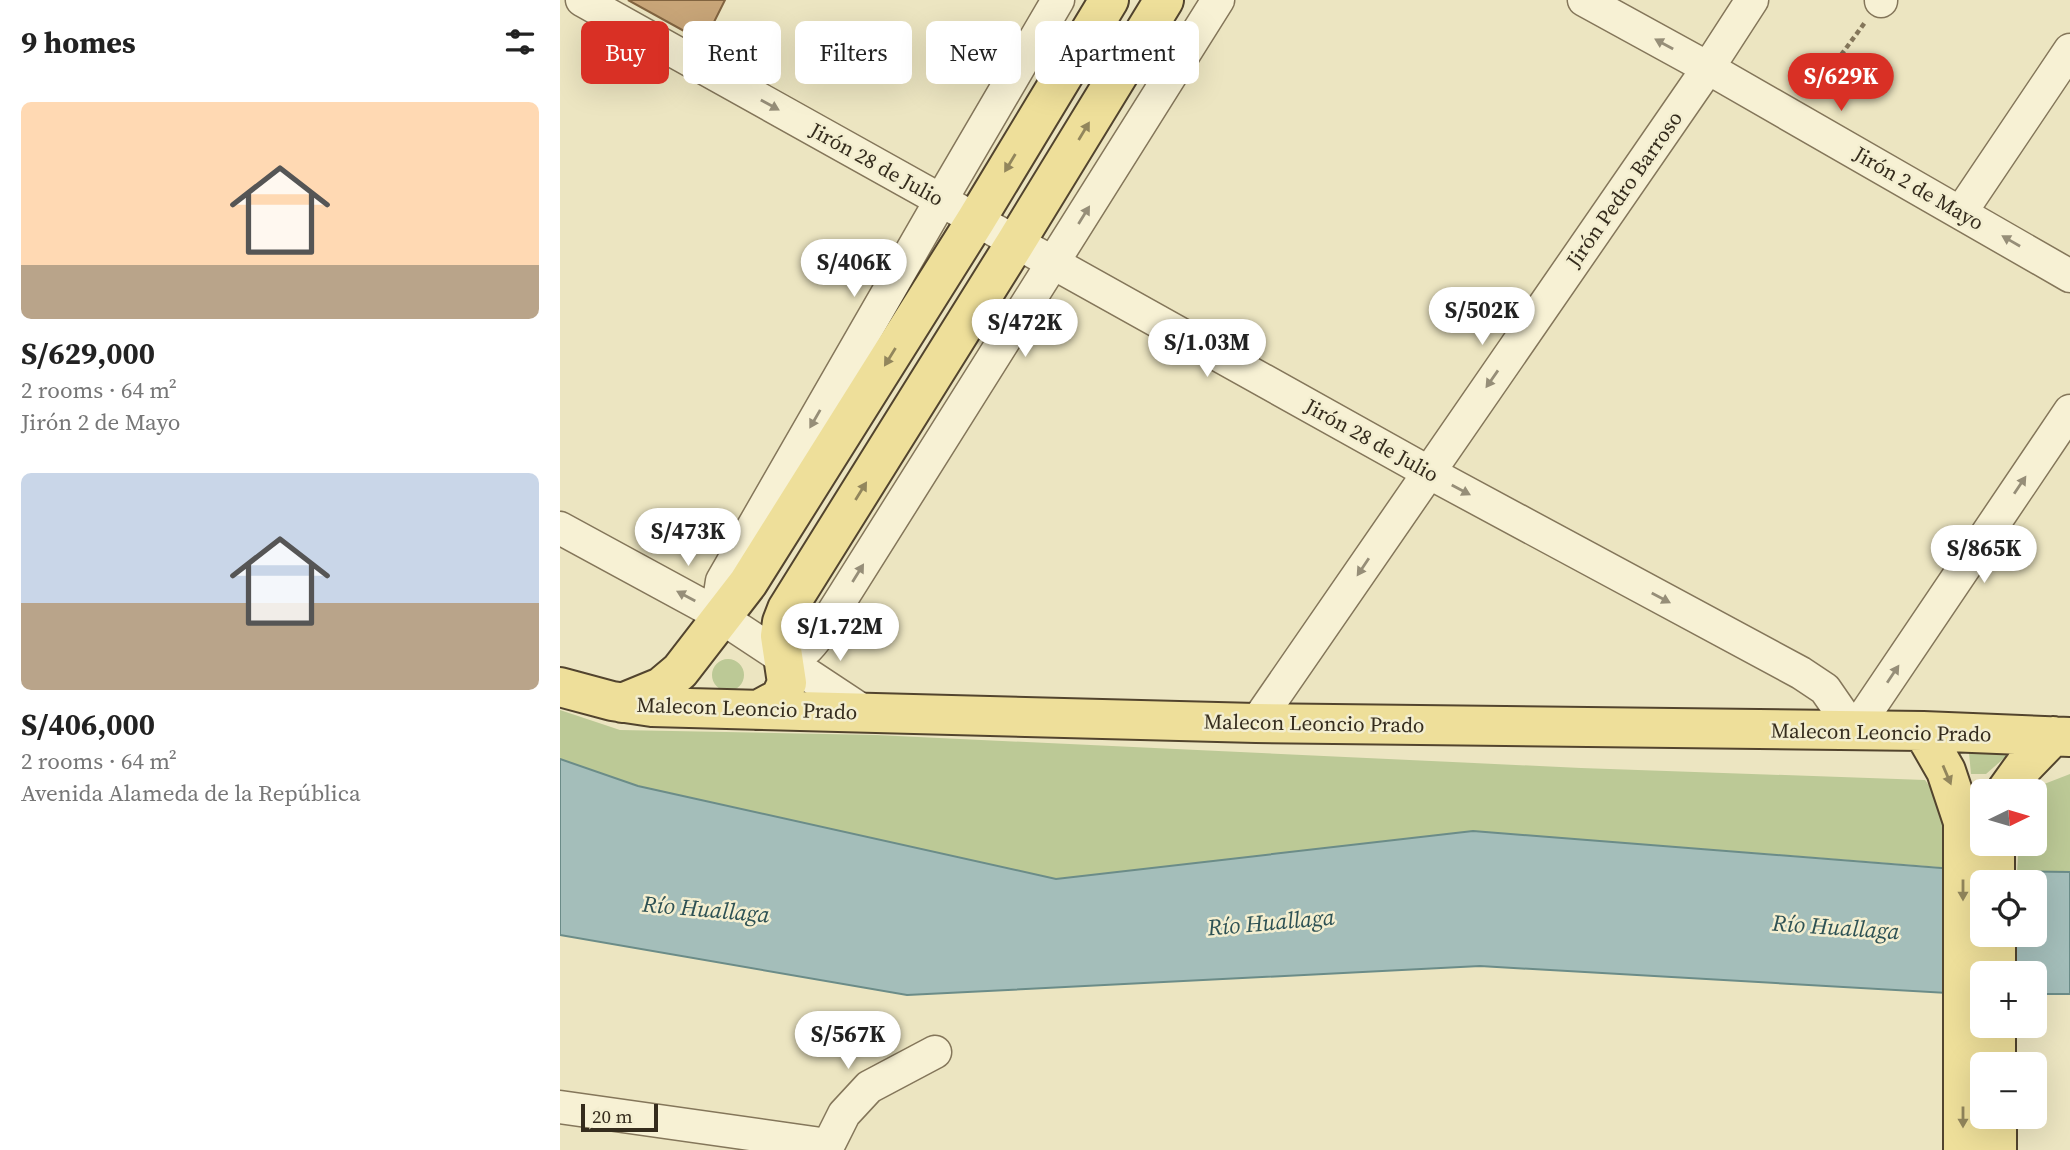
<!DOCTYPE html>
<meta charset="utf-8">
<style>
body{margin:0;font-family:"Source Serif 4",serif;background:#f6f6f6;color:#222;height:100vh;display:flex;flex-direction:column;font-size:26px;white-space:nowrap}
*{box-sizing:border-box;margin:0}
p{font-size:23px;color:#767676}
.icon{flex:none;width:38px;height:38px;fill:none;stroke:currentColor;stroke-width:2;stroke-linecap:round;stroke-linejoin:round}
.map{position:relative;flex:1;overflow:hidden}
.drawer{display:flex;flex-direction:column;background:#fff;width:560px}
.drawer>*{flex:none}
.guide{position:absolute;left:21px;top:21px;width:665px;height:63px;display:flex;gap:14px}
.needle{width:46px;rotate:85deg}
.controls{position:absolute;left:1410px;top:779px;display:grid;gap:14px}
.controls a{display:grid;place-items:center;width:77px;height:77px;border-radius:10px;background:#fff;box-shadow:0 7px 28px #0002;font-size:35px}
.scale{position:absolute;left:21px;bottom:18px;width:77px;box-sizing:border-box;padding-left:7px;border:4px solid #352c1d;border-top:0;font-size:19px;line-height:24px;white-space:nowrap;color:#352c1d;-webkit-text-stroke:5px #f3eed0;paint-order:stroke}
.price{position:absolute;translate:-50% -60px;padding:0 16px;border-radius:24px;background:#fff;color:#222;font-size:23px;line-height:46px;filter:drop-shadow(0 2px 4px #0008)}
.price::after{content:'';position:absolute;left:50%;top:42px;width:21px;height:16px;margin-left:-10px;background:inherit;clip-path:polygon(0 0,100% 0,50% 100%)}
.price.current{background:#d93025;color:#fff}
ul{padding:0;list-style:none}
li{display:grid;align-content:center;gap:14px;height:371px;padding:0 21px}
li span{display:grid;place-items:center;height:217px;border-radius:10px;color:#555}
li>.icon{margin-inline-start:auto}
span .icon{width:126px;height:126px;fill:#fffc;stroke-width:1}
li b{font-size:30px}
h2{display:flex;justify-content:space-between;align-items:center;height:84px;padding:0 21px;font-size:30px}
.tag{padding:0 24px;border-radius:10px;background:#fff;box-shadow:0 7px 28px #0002;font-size:24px;line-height:63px}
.tag.current{background:#d93025;color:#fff}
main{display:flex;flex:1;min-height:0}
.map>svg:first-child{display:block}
</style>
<main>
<section class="drawer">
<h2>9 homes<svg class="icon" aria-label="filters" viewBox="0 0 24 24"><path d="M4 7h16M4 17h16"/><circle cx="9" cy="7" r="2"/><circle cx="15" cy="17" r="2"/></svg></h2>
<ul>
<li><span style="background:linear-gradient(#ffd9b3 75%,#b9a48a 0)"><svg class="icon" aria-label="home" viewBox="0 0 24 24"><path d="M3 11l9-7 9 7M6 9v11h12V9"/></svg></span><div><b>S/629,000</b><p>2 rooms · 64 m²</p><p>Jirón 2 de Mayo</p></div></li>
<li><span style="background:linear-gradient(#c9d6e8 60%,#b9a48a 0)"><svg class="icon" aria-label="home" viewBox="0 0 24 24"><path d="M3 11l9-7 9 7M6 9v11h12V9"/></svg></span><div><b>S/406,000</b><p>2 rooms · 64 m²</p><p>Avenida Alameda de la República</p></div></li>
</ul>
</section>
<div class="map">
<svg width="1510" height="1150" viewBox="0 0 1510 1150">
<rect width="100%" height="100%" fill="#ece5c1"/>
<path fill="#bcc996" d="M152 675a16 16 0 1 1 32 0a16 16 0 1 1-32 0Z
M0,710l60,20 256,5 705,33 344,12 24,34 3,54 -479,-37 -417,48 -418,-93 -78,-27z
M1409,753h41l-24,21h-15z
M1510,774v98h-53l2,-28h16v-53h-9z"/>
<path fill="#a4beba" stroke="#6b8c88" stroke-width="2" fill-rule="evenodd" d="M0,759l78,27 418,93 417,-48 506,40 91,1v122h-35v-21h-52l-1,22 -502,-29 -573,29 -347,-60zM1423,882h52v52h-52z"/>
<path fill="#c8a578" stroke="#826440" stroke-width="2" d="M68,0h97l-21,42z"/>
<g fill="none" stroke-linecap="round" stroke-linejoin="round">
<g stroke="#84765a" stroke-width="35">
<path id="minor" d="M22,0l846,472 373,201 24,16 29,42 216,-320
M1024,0l124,68 362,208
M1321,1v-1
M1401,212l109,-162
M0,528l147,80 159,105
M162,617l-2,-23 2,-13 219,-381 117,-200
M225,659c21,-6 24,-11 37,-29l396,-630
M696,723l452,-655 44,-68
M0,1107l268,38
M266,1150l18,-36 25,-27 66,-35"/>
</g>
<g stroke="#52442e" stroke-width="42">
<path id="major" d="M0,687l52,14 40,6 604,16 667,8 147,6
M62,703l39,-16 19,-16 68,-88 228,-363 133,-220
M198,710l22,-12 7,-15 -7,-47 2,-14 5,-13 229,-367 148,-242
M1363,731l23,40 17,51v328
M1446,791l18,-25 29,-30
M1435,844v38
M1436,934v39
M1436,1026v38
M1437,1116v34"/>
</g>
<path stroke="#84765a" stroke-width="4.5" stroke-dasharray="5 3.5" stroke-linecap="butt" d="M1251,96l55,-75"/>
<use href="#minor" stroke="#f7f1d4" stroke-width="32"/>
<use href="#major" stroke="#eedf9a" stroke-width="38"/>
</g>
<defs><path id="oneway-solid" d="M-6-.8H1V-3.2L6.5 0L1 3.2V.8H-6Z" transform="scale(1.75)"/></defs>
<g fill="#968e78">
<use href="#oneway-solid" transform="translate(1104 44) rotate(-151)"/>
<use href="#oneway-solid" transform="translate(210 105) rotate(29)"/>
<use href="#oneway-solid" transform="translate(524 215) rotate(-58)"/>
<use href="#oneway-solid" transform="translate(1451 241) rotate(-150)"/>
<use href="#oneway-solid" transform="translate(932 379) rotate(125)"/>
<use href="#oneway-solid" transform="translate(255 419) rotate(120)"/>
<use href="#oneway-solid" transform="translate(1460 485) rotate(-56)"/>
<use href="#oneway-solid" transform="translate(901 490) rotate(28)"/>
<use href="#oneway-solid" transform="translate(803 567) rotate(124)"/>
<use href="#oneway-solid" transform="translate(298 573) rotate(-58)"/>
<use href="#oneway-solid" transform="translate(126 596) rotate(-152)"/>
<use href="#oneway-solid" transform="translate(1101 598) rotate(28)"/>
<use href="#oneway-solid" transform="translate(1333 674) rotate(-56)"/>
</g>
<g fill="#92865c">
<use href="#oneway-solid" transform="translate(524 131) rotate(-59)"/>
<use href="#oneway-solid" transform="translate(450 163) rotate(121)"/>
<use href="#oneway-solid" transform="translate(330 357) rotate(122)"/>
<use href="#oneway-solid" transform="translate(301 491) rotate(-58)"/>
<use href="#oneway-solid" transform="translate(1387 775) rotate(67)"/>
<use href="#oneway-solid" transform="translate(1403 890) rotate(90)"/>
<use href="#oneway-solid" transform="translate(1403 1117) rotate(90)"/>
</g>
<g text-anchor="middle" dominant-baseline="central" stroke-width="5" stroke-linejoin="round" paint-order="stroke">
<g font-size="21" fill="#352c1d" stroke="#f3eed0">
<text transform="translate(317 164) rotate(29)">Jirón 28 de Julio</text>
<text transform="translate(1359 188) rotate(30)">Jirón 2 de Mayo</text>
<text transform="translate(1064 189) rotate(-55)">Jirón Pedro Barroso</text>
<text transform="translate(812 440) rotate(29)">Jirón 28 de Julio</text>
<text transform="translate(187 708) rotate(2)">Malecon Leoncio Prado</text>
<text transform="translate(754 723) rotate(1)">Malecon Leoncio Prado</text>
<text transform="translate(1321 732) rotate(1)">Malecon Leoncio Prado</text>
</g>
<g font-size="23" font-style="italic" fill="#2d5154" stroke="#f3eed0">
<text transform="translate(146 909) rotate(5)">Río Huallaga</text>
<text transform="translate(711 922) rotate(-5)">Río Huallaga</text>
<text transform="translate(1276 927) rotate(4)">Río Huallaga</text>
</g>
</g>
</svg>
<div class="controls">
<a><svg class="needle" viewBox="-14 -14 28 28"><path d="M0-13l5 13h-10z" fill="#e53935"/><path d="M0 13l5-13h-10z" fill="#767676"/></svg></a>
<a><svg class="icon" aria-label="locate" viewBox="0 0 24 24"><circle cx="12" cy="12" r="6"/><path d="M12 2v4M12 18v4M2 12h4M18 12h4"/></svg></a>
<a>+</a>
<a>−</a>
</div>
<div class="scale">20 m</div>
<b class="price current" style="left:1281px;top:113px">S/629K</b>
<b class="price" style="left:294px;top:299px">S/406K</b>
<b class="price" style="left:922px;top:347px">S/502K</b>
<b class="price" style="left:465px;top:359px">S/472K</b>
<b class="price" style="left:647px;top:379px">S/1.03M</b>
<b class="price" style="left:128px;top:568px">S/473K</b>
<b class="price" style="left:1424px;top:585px">S/865K</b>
<b class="price" style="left:280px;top:663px">S/1.72M</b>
<b class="price" style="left:288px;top:1071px">S/567K</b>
<div class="guide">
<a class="tag current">Buy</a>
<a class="tag">Rent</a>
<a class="tag">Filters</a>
<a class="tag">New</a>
<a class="tag">Apartment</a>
</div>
</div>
</main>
